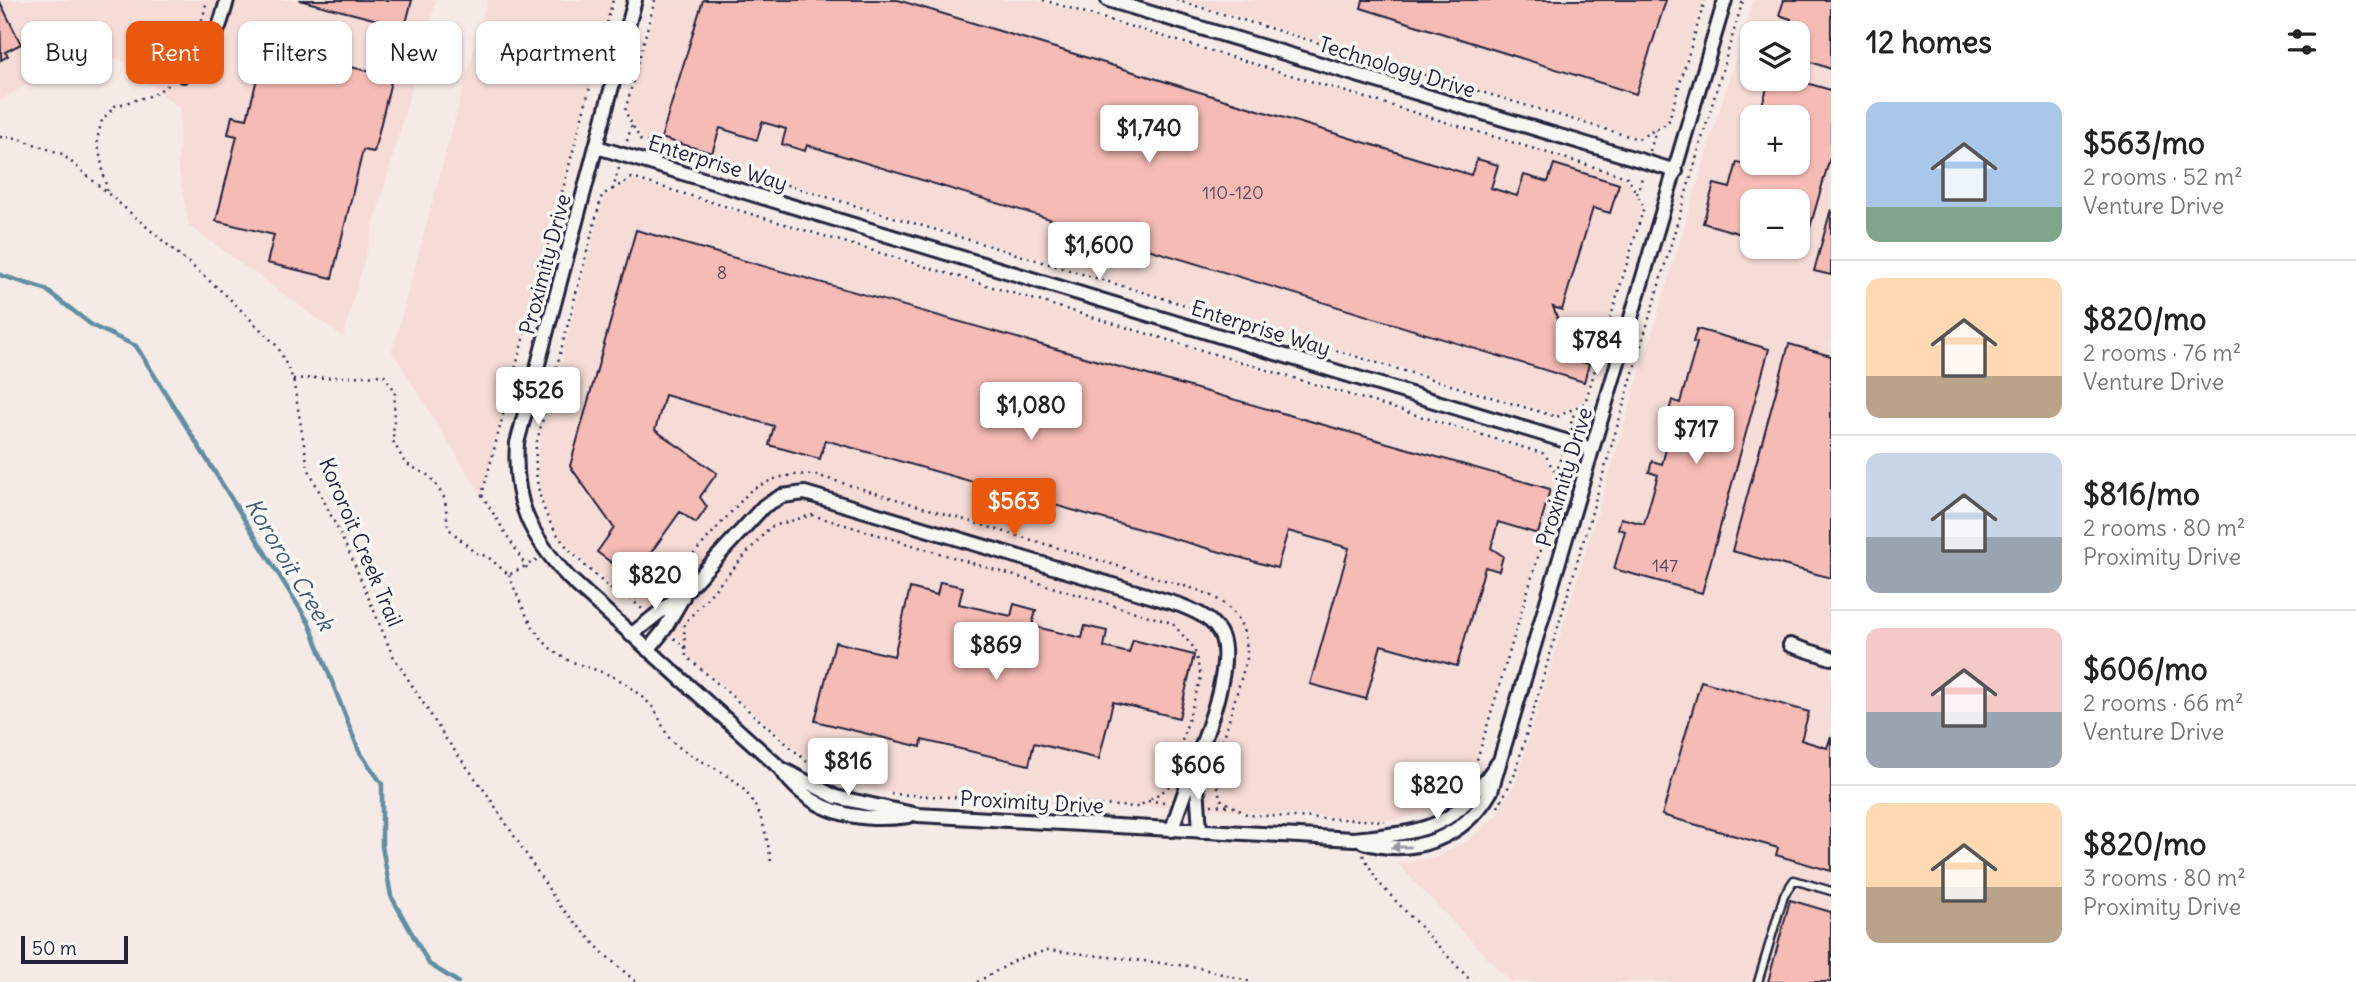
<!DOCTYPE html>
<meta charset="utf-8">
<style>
body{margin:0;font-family:Delius,sans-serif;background:#f2f2f2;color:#222;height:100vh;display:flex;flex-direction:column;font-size:26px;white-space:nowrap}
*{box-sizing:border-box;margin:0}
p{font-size:23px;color:#767676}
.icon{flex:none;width:38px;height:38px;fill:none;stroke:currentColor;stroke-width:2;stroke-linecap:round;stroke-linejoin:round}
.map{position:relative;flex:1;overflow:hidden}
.side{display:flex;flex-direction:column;background:#fff;width:525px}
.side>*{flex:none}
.guide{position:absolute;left:21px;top:21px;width:665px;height:63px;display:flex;gap:14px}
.tools{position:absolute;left:1740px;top:21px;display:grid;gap:14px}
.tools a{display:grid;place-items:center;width:70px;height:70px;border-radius:14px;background:#fff;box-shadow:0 2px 5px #0004;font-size:35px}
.scale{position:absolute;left:21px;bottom:18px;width:107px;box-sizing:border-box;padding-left:7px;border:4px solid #22223b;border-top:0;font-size:19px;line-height:24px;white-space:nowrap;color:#22223b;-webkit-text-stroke:5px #f6f6f2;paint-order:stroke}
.price{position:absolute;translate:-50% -60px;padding:0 16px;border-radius:7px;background:#fff;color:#222;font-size:23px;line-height:46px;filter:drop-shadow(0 2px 4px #0008)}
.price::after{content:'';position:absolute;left:50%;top:42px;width:21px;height:16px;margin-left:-10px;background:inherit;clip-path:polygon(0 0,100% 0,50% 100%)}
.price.selected{background:#ea580c;color:#fff}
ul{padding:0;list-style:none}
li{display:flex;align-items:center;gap:21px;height:175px;padding:0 35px}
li+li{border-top:2px solid #e0e0e0}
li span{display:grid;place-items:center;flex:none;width:196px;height:140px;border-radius:14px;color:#555}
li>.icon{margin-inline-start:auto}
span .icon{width:84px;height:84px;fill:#fffc;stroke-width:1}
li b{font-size:30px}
h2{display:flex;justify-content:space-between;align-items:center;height:84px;padding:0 35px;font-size:30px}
.pill{padding:0 24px;border-radius:14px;background:#fff;box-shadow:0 2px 5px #0004;font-size:24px;line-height:63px}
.pill.selected{background:#ea580c;color:#fff}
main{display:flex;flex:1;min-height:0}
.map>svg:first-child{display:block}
</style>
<main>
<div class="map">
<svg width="1831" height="982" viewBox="0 0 1831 982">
<rect width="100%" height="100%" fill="#f6eae6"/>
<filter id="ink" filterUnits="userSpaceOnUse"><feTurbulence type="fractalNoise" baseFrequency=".0143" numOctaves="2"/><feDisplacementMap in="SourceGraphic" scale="14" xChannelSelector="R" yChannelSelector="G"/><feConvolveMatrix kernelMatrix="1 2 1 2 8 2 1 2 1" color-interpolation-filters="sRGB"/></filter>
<g filter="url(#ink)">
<path fill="#f6dcd7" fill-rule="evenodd" d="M0,0h436l-93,337 -154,-111 -11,-59 2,-58 -61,-50 -47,-5 -72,47z
M487,0h126l-132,495 -89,-144z
M657,0h379l590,178 16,29 -58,194 -26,14 -915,-275 -17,-30z
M1183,0h520l-36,122 -28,16z
M1753,0h78v982h-321l-113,-119 38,-5 34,-18 27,-24 20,-35zM1752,33h45v46h-45zM1752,117h45v46h-45zM1752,201h45v46h-45z
M632,180l912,276 15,28 -85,282 -8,17 -19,19 -13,8 -38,10 -511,-28 -26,-4 -35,-15 -136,-117 -1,-10 -56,-49h-9l-37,-33 -28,-30 -13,-27 -7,-39 3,-28 64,-244z"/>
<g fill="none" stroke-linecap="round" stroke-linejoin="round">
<path stroke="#608ea4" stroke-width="4.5" d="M0,275l45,14 48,37 43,20 173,277 50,128 23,33v62l9,50 38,68 29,18"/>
</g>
<path fill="#f7bbb5" stroke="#22223b" stroke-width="2" d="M299,0h113l-7,27z
M703,0h195l573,175 6,-16 21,6 -7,23 26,8 7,-21 24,7 6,-18 65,20 -9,29 -17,-5 -31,102 -9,-3 21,53 15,4 -5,18 -777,-237 -2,6 -23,-7 4,-15 -24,-7 -5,18 -37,-12 -8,25 -51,-15z
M1363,0h303l-30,94 -275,-86z
M1784,0h47v69l-34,-12v-24h-11l5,-14 -12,-4z
M0,2l21,42 -16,8 3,4 -7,4z
M265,46l127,31 -18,75 -11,-2 -31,128 -65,-15 7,-28 -58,-14 21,-85 -9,-2 4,-18 15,3z
M1758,79h34l39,11v64l-28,98 -18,-5h12v-46h-45v36l-49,-14 11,-39 16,4 7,-26 11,3 4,-14v12h45v-46h-45v17l-6,-1 8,-27 7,2 7,-23 -11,-3z
M1831,209v66l-17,-4z
M636,230l914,259 -12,45 -40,-12 -7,26 12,8 -4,15 -14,-4 -28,99 -76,-21 -15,54 -56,-15 39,-136 -61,-17 -11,37 -452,-128 -5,19 -51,-14 5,-19 -109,-31 -10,35 62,43 -17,24 7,10 -11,16 -16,-11 -45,63 3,7 -41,-30 17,-24 -44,-62z
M1697,329l72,20 -67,244 -88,-24 11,-38 -7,-2 3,-11 23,6 14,-49 -9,-3 3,-11 10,3 14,-51 -7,-2 3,-11 8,3 17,-60 -4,-1z
M1789,344l42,12v222l-99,-27z
M940,582l23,5 -4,17 52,12 3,-12 22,6 -4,16 50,12 3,-12 22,5 -3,16 25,6 4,-13 61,15 -15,63 -66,-16 -14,57 -65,-16 -5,22 -107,-25 -1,7 -106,-26 20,-79 59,14 16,-68 27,7z
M1701,681l108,31 -8,28 26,8 4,-12v135l-55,-16 2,-7 -116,-33z
M1790,900l41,12v70h-63z"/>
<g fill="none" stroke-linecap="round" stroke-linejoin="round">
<g stroke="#22223b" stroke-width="11">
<path id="service" d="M1758,982l26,-87 10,-15 37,11"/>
</g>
<g stroke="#22223b" stroke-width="18">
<path id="minor" d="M635,0l-118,443c-4,59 13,93 52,135l211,190 56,29 82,18 436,24c80,-9 95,-8 144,-76
M1108,0l568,171
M183,75c29,-28 34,-36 44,-75
M597,147l995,302
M631,635l55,-44 78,-85 18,-10 23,-3 375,112c17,7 35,14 42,33 14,40 -38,147 -50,192
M1790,645l41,13
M648,650l16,-20 19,-33
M1196,769l4,62
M782,771c31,43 77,52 127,45
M1363,842c51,15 101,-4 128,-51l234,-791"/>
</g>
<path stroke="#22223b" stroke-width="2.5" stroke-dasharray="2 5" stroke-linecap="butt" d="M655,0l-30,111 16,30 916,276 28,-14 59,-196 -7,-13
M1043,0l584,177 10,17 6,-20
M1176,0l462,139 30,-16 37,-123
M151,54c10,-20 40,-13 50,-32 3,-6 4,-15 6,-22
M0,137l17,1 45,16 165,142 51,51 15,32 15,89 46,95 38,91 54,85 41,55 72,111 44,48 33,29
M627,141l5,-17
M1650,151l6,-21
M619,168l-6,21 19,-11 913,276 11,21 6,-22
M613,189l-11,6 -66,250c-4,80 31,105 85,153l34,-1 95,-106c23,-14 40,-18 66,-16l385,116c31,13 47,32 46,67l-32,110 5,31 28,16 137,6
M107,191l-10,-51 5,-20 13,-14 38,-11 18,-12
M293,379l91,-4 11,16 -2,50 12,22 26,14 14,22 3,29 26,24 14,5 21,18 29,-16
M1569,430l6,-20
M527,568l-45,-73 131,-495
M509,575c13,32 28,74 64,87 20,8 40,11 58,26 7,6 17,13 23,21 8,12 11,28 22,36 18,14 38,21 55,33 28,21 35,51 40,84
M630,598l13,12
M674,638l11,9 -1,-23 86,-97 42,-12 360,108 22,25 7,29 -33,111 -21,13 19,1
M685,647l1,9 133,116
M1473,773l87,-289 -4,-9
M891,794l247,13 9,-6
M1211,805l18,1
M1498,807l16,-31 229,-776
M1363,855l15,27 94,100
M977,982l41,-23 30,-9 148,17 55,15"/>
<use href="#service" stroke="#f6f6f2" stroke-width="6"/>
<use href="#minor" stroke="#f6f6f2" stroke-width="12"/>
</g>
<defs><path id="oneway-solid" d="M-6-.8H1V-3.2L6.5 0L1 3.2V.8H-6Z" transform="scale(1.75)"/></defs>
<use fill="#9797a0" href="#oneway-solid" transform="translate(1401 847) rotate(179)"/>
</g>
<g text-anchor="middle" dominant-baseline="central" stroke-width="7" stroke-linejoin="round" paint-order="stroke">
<g font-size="18" fill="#57485a">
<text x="1233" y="192">110-120</text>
<text x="722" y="272">8</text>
<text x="1665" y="565">147</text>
</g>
<g font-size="21" fill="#22223b" stroke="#f6f6f2">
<text transform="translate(1397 67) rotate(17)">Technology Drive</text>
<text transform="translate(718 163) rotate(17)">Enterprise Way</text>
<text transform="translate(545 264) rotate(-75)">Proximity Drive</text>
<text transform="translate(1261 328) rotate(17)">Enterprise Way</text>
<text transform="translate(1564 477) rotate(-73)">Proximity Drive</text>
<text transform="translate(361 542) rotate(67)">Kororoit Creek Trail</text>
<text transform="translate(1032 802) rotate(3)">Proximity Drive</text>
</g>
<g font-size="23" font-style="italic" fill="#415870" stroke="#f6f6f2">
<text transform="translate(290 564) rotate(59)">Kororoit Creek</text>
</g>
</g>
</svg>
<div class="tools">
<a><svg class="icon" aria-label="layers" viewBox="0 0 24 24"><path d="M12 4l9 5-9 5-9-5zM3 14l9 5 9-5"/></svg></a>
<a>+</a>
<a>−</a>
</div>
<div class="scale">50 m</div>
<b class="price" style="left:1149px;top:165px">$1,740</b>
<b class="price" style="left:1099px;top:282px">$1,600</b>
<b class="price" style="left:1597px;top:377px">$784</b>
<b class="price" style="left:538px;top:427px">$526</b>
<b class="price" style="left:1031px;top:442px">$1,080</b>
<b class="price" style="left:1696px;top:466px">$717</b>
<b class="price selected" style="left:1014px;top:538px">$563</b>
<b class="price" style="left:655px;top:612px">$820</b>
<b class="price" style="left:996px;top:682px">$869</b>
<b class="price" style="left:848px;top:798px">$816</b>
<b class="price" style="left:1198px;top:802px">$606</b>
<b class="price" style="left:1437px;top:822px">$820</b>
<div class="guide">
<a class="pill">Buy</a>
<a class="pill selected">Rent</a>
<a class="pill">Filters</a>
<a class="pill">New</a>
<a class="pill">Apartment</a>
</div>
</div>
<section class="side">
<h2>12 homes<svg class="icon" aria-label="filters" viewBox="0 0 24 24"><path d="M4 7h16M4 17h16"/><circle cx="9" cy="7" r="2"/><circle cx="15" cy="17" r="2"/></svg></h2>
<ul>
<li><span style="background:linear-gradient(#a9c7e8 75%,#7fa58c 0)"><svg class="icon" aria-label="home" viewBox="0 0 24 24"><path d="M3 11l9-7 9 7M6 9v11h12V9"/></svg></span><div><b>$563/mo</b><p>2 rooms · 52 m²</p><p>Venture Drive</p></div></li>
<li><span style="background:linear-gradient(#ffd9b3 70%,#b9a48a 0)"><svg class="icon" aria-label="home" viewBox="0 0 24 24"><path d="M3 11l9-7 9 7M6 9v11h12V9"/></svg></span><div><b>$820/mo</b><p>2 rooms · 76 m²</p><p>Venture Drive</p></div></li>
<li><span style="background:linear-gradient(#c9d6e8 60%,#9aa5b1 0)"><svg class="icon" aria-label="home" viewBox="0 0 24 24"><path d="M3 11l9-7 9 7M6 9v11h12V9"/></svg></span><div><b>$816/mo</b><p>2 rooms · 80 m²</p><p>Proximity Drive</p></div></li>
<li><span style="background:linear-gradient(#f6c9c9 60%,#9aa5b1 0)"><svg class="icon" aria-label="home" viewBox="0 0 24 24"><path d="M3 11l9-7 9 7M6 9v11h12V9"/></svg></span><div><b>$606/mo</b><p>2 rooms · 66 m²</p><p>Venture Drive</p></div></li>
<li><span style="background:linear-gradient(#ffd9b3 60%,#b9a48a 0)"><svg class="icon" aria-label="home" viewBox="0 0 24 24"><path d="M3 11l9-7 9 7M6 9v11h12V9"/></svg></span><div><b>$820/mo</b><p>3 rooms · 80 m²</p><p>Proximity Drive</p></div></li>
</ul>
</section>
</main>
